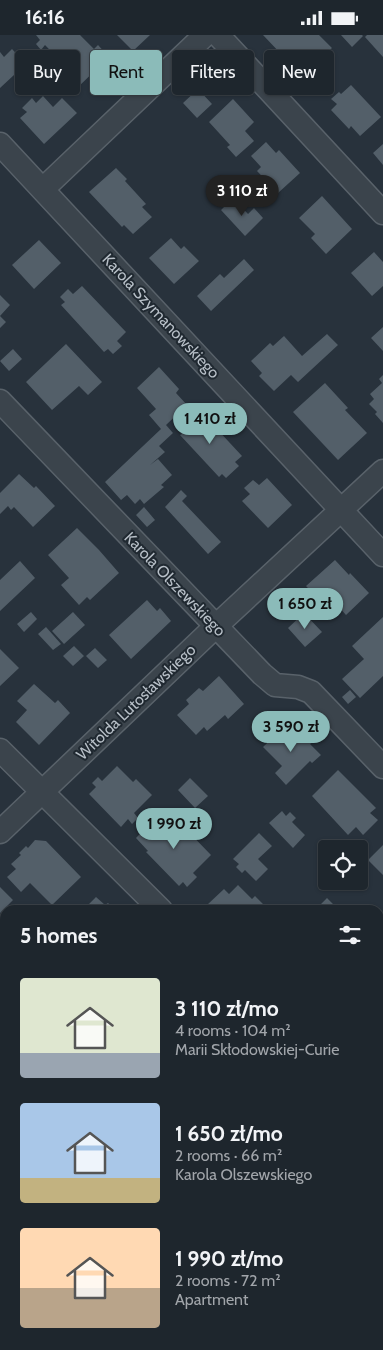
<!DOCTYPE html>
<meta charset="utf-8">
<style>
body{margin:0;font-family:Cabin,sans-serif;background:#262e35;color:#f1f3f6;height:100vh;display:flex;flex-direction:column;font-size:19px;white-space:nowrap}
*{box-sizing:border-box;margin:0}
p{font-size:16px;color:#a1a5aa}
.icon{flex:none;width:28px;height:28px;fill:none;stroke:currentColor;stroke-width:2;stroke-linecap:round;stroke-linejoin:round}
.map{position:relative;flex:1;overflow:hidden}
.panel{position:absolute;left:0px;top:870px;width:384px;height:445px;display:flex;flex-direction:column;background:#1e262d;border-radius:15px 15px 0 0;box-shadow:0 1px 4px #0004,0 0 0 1px #3c4349}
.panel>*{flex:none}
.hud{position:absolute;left:15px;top:15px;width:354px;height:45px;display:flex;gap:10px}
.tools{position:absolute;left:318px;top:805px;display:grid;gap:10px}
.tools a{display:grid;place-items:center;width:50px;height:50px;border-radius:5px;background:#1e262d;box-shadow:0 1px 4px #0004,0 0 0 1px #3c4349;font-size:25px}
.price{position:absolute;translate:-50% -42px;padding:0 11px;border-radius:18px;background:#8bbbb9;color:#111;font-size:16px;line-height:32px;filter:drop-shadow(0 1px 2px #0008)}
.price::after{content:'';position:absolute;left:50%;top:30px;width:15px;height:11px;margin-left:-8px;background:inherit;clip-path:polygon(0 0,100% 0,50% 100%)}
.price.active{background:#222;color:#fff}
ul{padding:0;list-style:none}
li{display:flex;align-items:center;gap:15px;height:125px;padding:0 20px}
li span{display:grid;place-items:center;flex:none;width:140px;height:100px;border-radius:5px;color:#555}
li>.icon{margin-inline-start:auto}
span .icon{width:60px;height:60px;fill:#fffc;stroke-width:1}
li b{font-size:21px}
h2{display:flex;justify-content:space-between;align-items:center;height:60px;padding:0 20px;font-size:21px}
.pill{padding:0 18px;border-radius:5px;background:#1e262d;box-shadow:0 1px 4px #0004,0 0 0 1px #3c4349;font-size:18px;line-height:45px}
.pill.active{background:#8bbbb9;color:#111}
.status{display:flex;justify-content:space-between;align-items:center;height:35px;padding:0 25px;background:#1e262d;direction:ltr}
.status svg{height:14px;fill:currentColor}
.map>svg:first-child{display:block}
</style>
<div class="status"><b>16:16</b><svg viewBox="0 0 49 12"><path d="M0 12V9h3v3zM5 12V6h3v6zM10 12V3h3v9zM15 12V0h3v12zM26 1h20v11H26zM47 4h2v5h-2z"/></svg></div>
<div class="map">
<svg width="383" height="1315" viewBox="0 0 383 1315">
<rect width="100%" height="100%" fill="#28323c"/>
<path fill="#2d403f" d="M0,1201l5,4v105h109l5,5h-119z"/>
<path fill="#535f69" d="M36,0h44l14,14 4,-4 11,12 -35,34 -12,-12 8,-8 -25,-26 -4,5 -5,-6 4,-4z
M117,0h33l-17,16z
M263,0h56l13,13 -30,28z
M341,0h21l1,1 -11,11z
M367,0h16v22l-18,-20z
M12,14l12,13 2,-2 2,2 -28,26v-36l4,5z
M351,50l30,32 -21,19 -9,-10 -2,3 -18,-19 6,-6 -6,-5 8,-7 2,2z
M198,54l14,15 -15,14 -14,-15z
M43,61l10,11 9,-9 15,15 -33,31 -24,-26 7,-6 -5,-4 10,-10 4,5z
M233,64l21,23 -9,9 9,10 -18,16 -9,-10 3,-2 -21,-23z
M266,107l10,11 3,-3 21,23 -22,20 -21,-22 4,-4 -10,-11z
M383,109v21l-10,-12z
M116,133l11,11 -2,2 21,23 -4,3 10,10 -19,17 -9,-9 -2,2 -33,-35z
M322,161l30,33 -26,25 -15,-16 4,-4 -16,-16z
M233,163l15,16 6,-6 9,10 -18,18 -24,-26z
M171,203l10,11 3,-3 15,15 -25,23 -25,-26z
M39,205l22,23 -27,26 -22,-24z
M374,217l9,10v24l-11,10 -21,-23z
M244,224l10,11 -43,41 -14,-15 23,-22 4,4z
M82,251l44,46 -9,9 5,5 -9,8 -5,-5 -4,3 -43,-47 4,-3 -5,-5 8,-8 5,5z
M0,260l10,10 -10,11 6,6 -6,6z
M383,292v24l-12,-13z
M327,299l11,11 -40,37 -7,-7 -17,16 -15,-15 3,-3 -11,-12 19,-18 3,3 11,-10 18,20z
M66,309l36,38 -14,13 -9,-9 -27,24 -26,-28z
M13,314l9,10 -13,12 -9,-10z
M159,332l20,22 -3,4 11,12 -21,20 7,8 -14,13 6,6 -15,13 8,-6 14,16 -11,10 3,2 -20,17 -4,-5 -5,5 -8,-9 -6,5 -16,-18 56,-53 -12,-14 7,-6 -19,-21z
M383,340v48l-8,-9 2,-2 -8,-8 5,-5 -4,-5 12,-11 -3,-4z
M325,348l23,25 -3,2 22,23 -29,27 -45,-48z
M203,379l39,42 -7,6 4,4 -13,12 -4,-4 -3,3 -39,-42 2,-1 -5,-6 13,-12 5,5z
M19,439l15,14 2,-2 19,20 -22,21 -19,-20 -3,3 -3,-4 -8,8v-21z
M267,443l25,27 -24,23 -26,-27 8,-7 -6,-6 9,-8 6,5z
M181,455l6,6 -5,5 39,41 -13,12 -43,-47z
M144,472l11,13 -8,7 -11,-12z
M77,493l22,22 20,23 -29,27 -3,-3 -8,8 -18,-20 8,-7 -21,-23z
M335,525l14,15 1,-2 19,20 -23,22 -18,-20 -7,7 -15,-16z
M20,526l15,17 -35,33v-31z
M147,565l10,11 3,-3 11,13 -40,38 -22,-24z
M31,577l6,7 -13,13 -7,-8z
M73,577l12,13 -21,19 -12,-13z
M304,578l18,19 -17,15 -17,-19z
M383,582v59l-23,22 -18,-19 22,-20 -12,-13z
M46,592l15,17 -8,6 -15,-16z
M74,611l10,10 -11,10 -10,-10z
M95,613l12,12 -9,8 -12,-12z
M0,614l19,19 -19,18z
M219,641l25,28 -16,15 -3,-4 -18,16 -3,-4 -8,8 -19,-20 12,-11 -3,-4 13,-12 4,3z
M34,649l21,19 3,-3 12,13 -31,32 -23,-23 11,-12 -10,-9z
M350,655l6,7 -8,7 -6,-7z
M285,691l5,5 3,-4 10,10 4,-4 7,8 -4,3 11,11 -9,8 -2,-2 -24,24 -11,-12 7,-7 -19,-19z
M117,731l16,16 3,-3 16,16 -18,18 4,5 -6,6 -4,-5 -7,8 -32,-33 7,-7 -4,-4 6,-6 4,4z
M338,735l38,38 -6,5 8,7 -15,15 -7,-8 -8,8 -36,-39z
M190,743l18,18 -13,12 -17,-18z
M282,776l4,5 4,-4 6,6 -4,4 13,13 -12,13 -24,-25z
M157,781l13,13 8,-8 33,34 -18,18 4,4 -10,10 -4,-5 -4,4 -33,-34 2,-1 -12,-13z
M259,798l13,13 -14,13 10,10 -12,12 -11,-11 -3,3 -6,-6 3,-3 -6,-5z
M35,805l11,1 35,36 -29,28 -22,-22 -9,9 -14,-15 9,-8 -5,-5 10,-9 -2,-2 7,-7 2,2z
M383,810v30l-15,-15z
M238,850l14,14 3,-3 14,14h-57l-5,-5 17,-16 5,5z
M0,852l13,13 -13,13z
M96,862l9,8 3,-2 7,7h-32z
M327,863l12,12h-24z
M379,886l4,5v57l-4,-4z
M5,1097v48l-3,3 -2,-2v-44z
M383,1164v44l-4,-4v-35z
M379,1221l4,4v9l-4,5z
M5,1236v20l-5,-6v-9z
M43,1310h37l-4,5h-27z
M170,1310h43l-5,5h-35l-4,-4z
M258,1310h10l5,5h-19z"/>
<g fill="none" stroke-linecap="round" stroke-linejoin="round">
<g stroke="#59626a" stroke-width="25">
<path id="street" d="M218,0l165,178
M0,109l383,411
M43,154l162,-154
M0,366l262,273 13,11 23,2 13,5 72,75
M0,715l161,160
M0,797l216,-206 167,-155
M379,1092l4,4
M0,1177l5,5
M138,1310l5,5"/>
</g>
<use href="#street" stroke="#3b444c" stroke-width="22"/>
</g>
<g text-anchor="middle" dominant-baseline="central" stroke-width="4" stroke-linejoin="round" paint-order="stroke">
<g font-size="16" fill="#b7bfc7" stroke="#202931">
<text transform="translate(161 281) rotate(47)">Karola Szymanowskiego</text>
<text transform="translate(175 549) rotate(46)">Karola Olszewskiego</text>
<text transform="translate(136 667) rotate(-44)">Witolda Lutosławskiego</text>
</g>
</g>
</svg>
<div class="tools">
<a><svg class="icon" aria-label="locate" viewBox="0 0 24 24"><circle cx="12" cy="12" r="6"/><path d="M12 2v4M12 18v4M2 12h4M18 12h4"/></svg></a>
</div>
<b class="price active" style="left:242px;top:182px">3 110 zł</b>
<b class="price" style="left:210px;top:410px">1 410 zł</b>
<b class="price" style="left:305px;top:595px">1 650 zł</b>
<b class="price" style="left:291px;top:718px">3 590 zł</b>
<b class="price" style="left:174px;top:815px">1 990 zł</b>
<div class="hud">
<a class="pill">Buy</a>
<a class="pill active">Rent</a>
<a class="pill">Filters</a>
<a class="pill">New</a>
</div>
<section class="panel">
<h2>5 homes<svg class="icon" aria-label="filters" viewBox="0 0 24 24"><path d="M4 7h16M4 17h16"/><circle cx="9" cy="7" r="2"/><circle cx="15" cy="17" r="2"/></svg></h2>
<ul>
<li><span style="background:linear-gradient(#dfe7d0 75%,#9aa5b1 0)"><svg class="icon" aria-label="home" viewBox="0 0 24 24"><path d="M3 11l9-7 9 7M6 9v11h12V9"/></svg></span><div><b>3 110 zł/mo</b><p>4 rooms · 104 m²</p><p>Marii Skłodowskiej-Curie</p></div></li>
<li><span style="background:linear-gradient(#a9c7e8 75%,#c2b280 0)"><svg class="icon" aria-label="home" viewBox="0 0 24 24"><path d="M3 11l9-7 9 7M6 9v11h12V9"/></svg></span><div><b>1 650 zł/mo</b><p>2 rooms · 66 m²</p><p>Karola Olszewskiego</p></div></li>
<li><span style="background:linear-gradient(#ffd9b3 60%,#b9a48a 0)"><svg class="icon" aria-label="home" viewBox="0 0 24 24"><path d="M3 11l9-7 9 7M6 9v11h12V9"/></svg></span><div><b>1 990 zł/mo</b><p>2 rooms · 72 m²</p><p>Apartment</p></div></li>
</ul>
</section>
</div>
